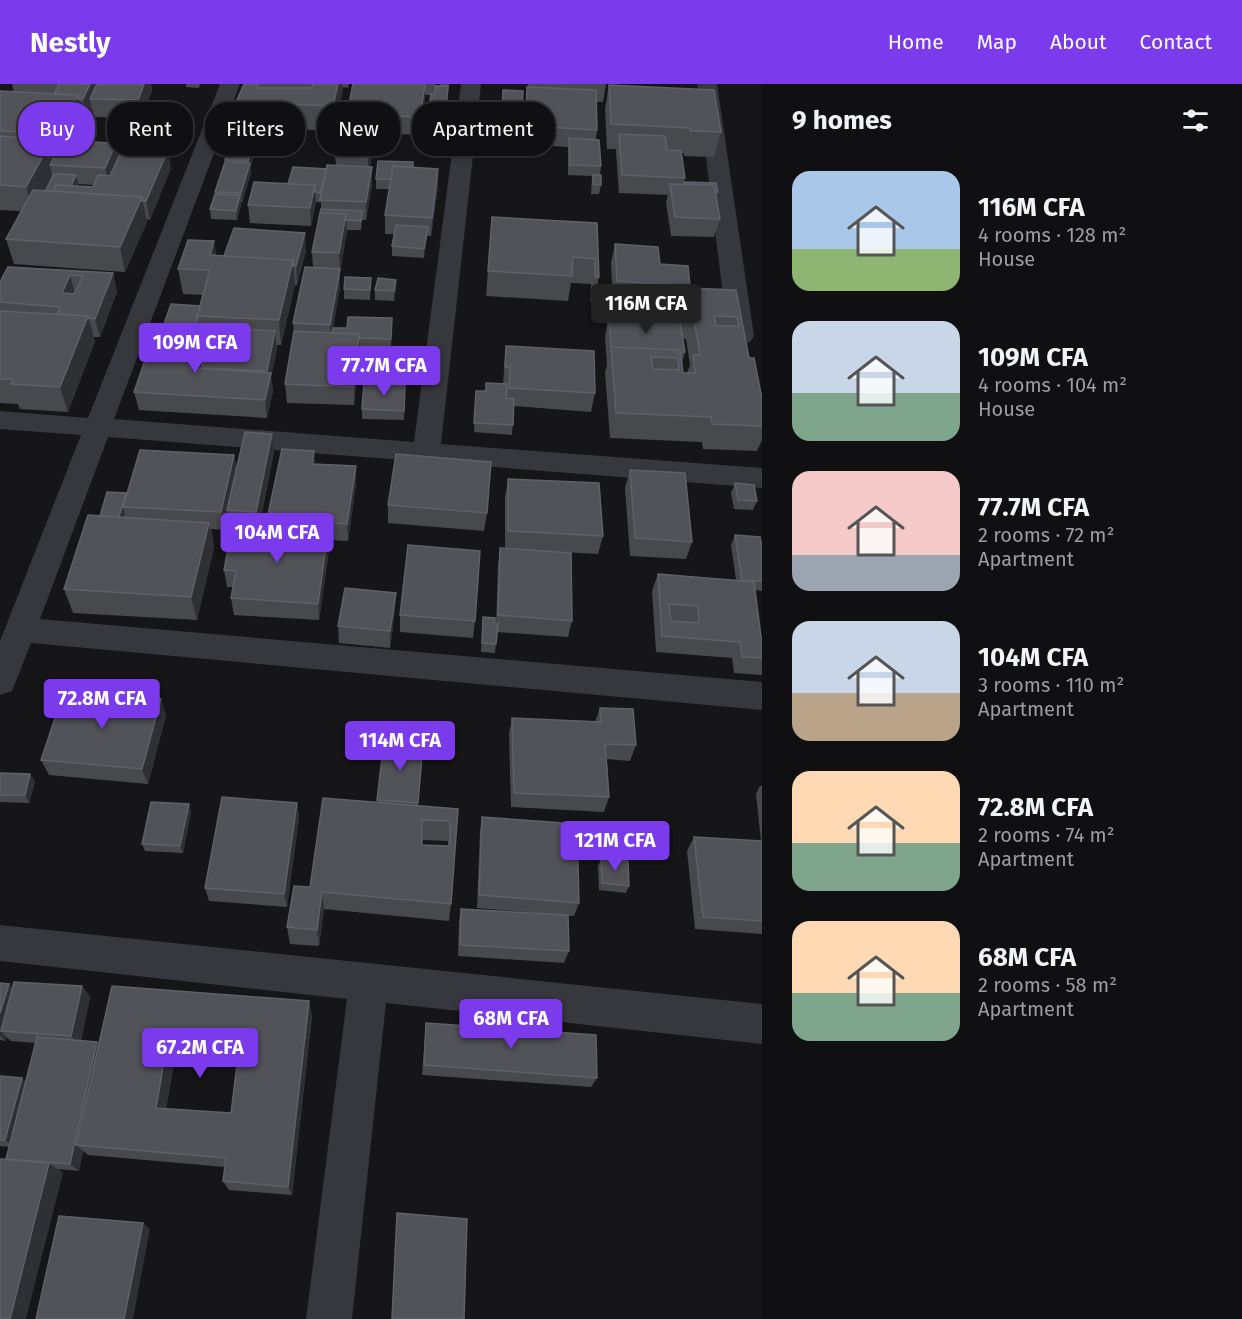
<!DOCTYPE html>
<meta charset="utf-8">
<style>
body{margin:0;font-family:"Fira Sans",sans-serif;background:#19191b;color:#f1f3f6;height:100vh;display:flex;flex-direction:column;font-size:22px;white-space:nowrap}
*{box-sizing:border-box;margin:0}
p{font-size:20px;color:#9c9d9f}
.icon{flex:none;width:33px;height:33px;fill:none;stroke:currentColor;stroke-width:2;stroke-linecap:round;stroke-linejoin:round}
.map{position:relative;flex:1;overflow:hidden}
.side{display:flex;flex-direction:column;background:#101012;width:480px}
.side>*{flex:none}
.banner{position:absolute;left:18px;top:18px;width:570px;height:54px;display:flex;gap:12px}
.price{position:absolute;translate:-50% -51px;padding:0 14px;border-radius:6px;background:#7c3aed;color:#fff;font-size:20px;line-height:39px;filter:drop-shadow(0 2px 3px #0008)}
.price::after{content:'';position:absolute;left:50%;top:36px;width:18px;height:14px;margin-left:-9px;background:inherit;clip-path:polygon(0 0,100% 0,50% 100%)}
.price.on{background:#222;color:#fff}
ul{padding:0;list-style:none}
li{display:flex;align-items:center;gap:18px;height:150px;padding:0 30px}
li span{display:grid;place-items:center;flex:none;width:168px;height:120px;border-radius:18px;color:#555}
li>.icon{margin-inline-start:auto}
span .icon{width:72px;height:72px;fill:#fffc;stroke-width:1}
li b{font-size:26px}
h2{display:flex;justify-content:space-between;align-items:center;height:72px;padding:0 30px;font-size:26px}
.chip{padding:0 21px;border-radius:24px;background:#101012;box-shadow:0 3px 9px #0003,0 0 0 2px #303032;font-size:21px;line-height:54px}
.chip.on{background:#7c3aed;color:#fff}
header{display:flex;align-items:center;gap:36px;box-sizing:border-box;height:84px;padding:0 30px;background:#7c3aed;color:#fff}
header strong{font-size:28px}
nav{display:flex;gap:33px;margin-inline-start:auto;font-size:21px}
main{display:flex;flex:1;min-height:0}
.map>svg:first-child{display:block}
</style>
<header>
<strong>Nestly</strong>
<nav><a>Home</a><a>Map</a><a>About</a><a>Contact</a></nav>
</header>
<main>
<div class="map">
<svg width="762" height="1235" viewBox="0 0 762 1235">
<rect width="100%" height="100%" fill="#161618"/>
<g fill="none" stroke-linecap="round" stroke-linejoin="round">
<path fill="#37383d" fill-rule="evenodd" d="M220,0h20l-126,335 300,23 47,-358h20l-40,360 321,24v20l-654,-51 -68,182 722,63v28l-731,-67 -19,48 -12,4v-54l81,-206 -81,-6v-18l88,7z
M697,0h20l37,252 -4,6 -9,2 -9,-2 -4,-6z
M0,841l762,79v40l-376,-41 -34,316h-46l41,-320 -347,-38z"/>
</g>
<path fill="#47494d" fill-rule="evenodd" d="M12,0h139l1,7 -11,27 -47,-1 -3,-10 -4,10h-4v2l-11,22 47,16 52,11 -21,52 -4,-1 1,3 -22,50 -111,-8 -8,-25 15,-28 -21,-1v-119l14,1zM79,100l15,1 -1,2h-15z
M186,0h14l-1,4 -13,-1z
M244,0h105l-1,4 -5,-1 -9,44 -95,-5 -3,-24z
M352,0h84v2h3l1,-2h9l-4,35 -16,-1 2,-23h-6l-5,40 -47,-2v16l-3,18 2,18 -6,35h-4l-1,10h-14l-7,42v15l-7,41h14l45,-10 -1,31 -31,-1 -6,57 -67,-2 -2,-19 9,-51 -1,-10 20,-55 -1,-16 9,-43v-7h-5l-5,24 -61,-3 -2,-18 40,-21 48,-19 -1,-9 12,-26v-16l5,-25z
M528,0h78l-3,18h-7l1,28 -1,9 5,27 -1,9 1,10 -2,9h-8l1,-18 -24,-1v-28l-44,-3 1,-39z
M609,1l112,47 -7,25 -30,-1v-3h-3l4,25 -2,6 1,-2 34,10 -2,6 4,21 -6,18 -43,-1 -5,-34 2,-7 -49,-2 -3,-41v-3h-9l-2,-40z
M503,6l19,20 -2,36 -21,-1 1,-22 1,-9h1z
M188,38l-7,19 -34,-2 -2,-9z
M252,64l1,10 -2,8v7l-9,30 -1,-1v3l-4,15 -26,-1 -1,-10 16,-47 -1,-2z
M413,84l25,1v18l-7,49h-4l-3,22 -32,-2v-10l2,-12h-9v-19l5,-26h-14v-10z
M492,133l105,6 2,54 -5,25h-4l1,-18 -20,-1 -3,18 -82,-5z
M615,160l45,20 30,22v2l46,2 13,68 13,41v41l-5,11 -54,-2 -1,-7 -92,-4 -5,-66 2,-7 -2,-28 2,-13 -1,-14 6,-25 -1,-22zM683,255h3l4,26 -3,8h-4l-1,-10 3,-11z
M306,167l-9,34h-2l-14,60h-4v4l-6,28 2,14 -6,27 -128,-8 -5,-18 68,-34 -3,11h2l6,-28h-6l-2,-11 -3,9 -31,-2 -2,-10 37,-21 3,-11 -20,-1 -5,-25 38,-13h8z
M8,183l105,6 4,19 -17,45h-7l2,4 -27,71 -48,-3 -2,-5 -18,-1v-121z
M371,194l-1,22 -26,-1v-10z
M396,196v10l-2,11 -19,-1v-10z
M506,262l89,47 -4,19 -77,-6 -2,29 -38,-3 2,-41h10l17,-7z
M405,301l-1,35 -42,-1v-10z
M274,368l-15,76 10,1 -2,-10 48,-55 41,20 -8,57 -20,-1 1,10 -10,70 -85,-5 -3,-17 2,-11h-6l-3,-17 8,-42h-2l-2,-13 -3,15 -14,-1 3,18 -17,73 -124,-7 -9,-24 36,-73 26,-23 1,2 107,-40 3,14z
M630,386l62,72 -6,17 -56,-3 -5,-68z
M508,395l95,57 -5,18 -92,-5 66,72 -4,16 -71,-5 -2,21 -14,-1 2,-35 13,7 2,-58 2,-18 5,1v-52z
M735,399l22,18 -4,9 -19,-1 -3,-16z
M388,421l99,8 -3,18 -96,-8z
M735,451l27,12v44l-7,-1 6,47h1v38l-28,-2 -2,-15 -76,-6 -4,-61 6,-17 78,6 -5,-35z
M395,526l-5,38 -51,-5 -1,-17z
M400,531l75,6 -2,17 -73,-6z
M600,624l36,37 -6,16 -23,-2 2,38 -5,15 -93,-5 -2,-73 3,-16 83,4z
M166,631l-18,69 -99,-9 -8,-15z
M384,657l39,3 -5,62 40,3 -7,95 -2,17 -125,-12 -5,37 -29,-2 -3,-17 23,-40 67,-85zM422,756l26,1v5l-26,-1z
M0,689l30,1 5,8 -6,21 -29,-1z
M760,702h2v148l-67,-5 -8,-78 7,-14 67,4 -5,-47z
M297,719l2,14 -12,90 -78,-6 -4,-13z
M189,720l2,8 -8,41 -38,-2 -3,-7z
M482,733l97,86 -5,13 -97,-8 3,-77z
M601,775l28,27 -3,7 -27,-3 -1,-24z
M461,825l108,42 -5,12 -106,-7 1,-35z
M0,899l12,5 70,-2 8,11 -9,44 16,1 2,2 213,-28 -20,179 -63,-5 -6,-9 2,-14 -137,-12 -5,-4 -4,20 -21,-2 5,4 -56,-13 2,-13 -9,-1v-70l26,5 10,-38 -25,-2 -5,-4 -1,4 -5,-1zM176,968l62,2 -7,59 -65,-4z
M426,939l171,55 -6,9 -169,-12z"/>
<path fill="#2f3033" d="M90,0h10l-10,15 1,8 -4,10 -4,-18z
M144,0h7l1,7 -11,27 -3,-18z
M338,0h4l1,7 -9,40 -1,-25z
M425,0v13l-5,38v-18z
M78,11l5,24 -20,40 -6,-25z
M187,28l1,10 -7,19 -2,-10z
M372,47l1,18 -5,27v-18z
M52,56l6,24 -8,1 2,11 -19,36 -7,-25z
M116,59l4,18 -11,25 -4,-18z
M252,64l1,10 -2,8v7l-9,30 -1,-10 8,-25 -1,-7z
M168,66l3,18 -21,52 -4,-19z
M372,83v18l-6,35v-18z
M438,85v18l-7,49 1,-18z
M76,91l3,10 -6,12 -6,-4z
M315,101l1,18 -5,23 -1,-18z
M240,111l1,10 -4,15 -1,-9z
M142,113l5,25 -22,50 -5,-25z
M346,130l1,19 -7,39 -1,-19z
M428,143l-1,10 -3,21v-9z
M305,149l1,18 -9,34 -1,-19z
M214,157l4,25 -8,-11z
M293,176l2,25 -14,60 -2,-25z
M340,185v18l-9,56 -1,-18z
M113,189l4,19 -17,45 -5,-18z
M70,191l5,18h-13z
M396,196v10l-2,11v-10z
M88,232l7,25 -27,71 -8,-25z
M197,236l2,9 -3,10 -1,-10z
M275,247l2,18 -6,28 2,14 -6,27 -2,-18 3,-15 -1,-14z
M359,250l1,18 -6,53v-18z
M199,256l3,18 -8,29 -3,-19z
M272,350l2,18 -16,78 -2,-18z
M314,367l2,18 -4,-5z
M234,371l3,18 -10,37 1,5 -3,15 -4,-18z
M356,382v18l-8,57 -1,-17z
M126,409l3,10 -6,4 2,7 -5,17 -3,-10z
M209,439l5,24 -17,73 -6,-23z
M328,448l1,18 -10,70 -1,-16z
M396,509l-1,17 -5,38v-17z
M161,615l5,16 -18,69 -6,-15z
M30,690l5,8 -6,21 -4,-8z
M297,719l2,14 -12,90 -3,-13z
M189,720l2,8 -8,41 -3,-7z
M322,808l2,17 -5,37 -2,-16z
M9,900l10,11 -18,36 5,6 -1,4 -5,-5v-23z
M82,902l8,11 -10,49 -9,-10z
M309,917l3,15 -20,179 -4,-8z
M168,954l8,14 -12,68 -8,-12z
M97,958l8,10 -29,93 7,6 -4,20 -9,-7z
M22,994l10,9 -16,61 -11,-8z
M49,1079l14,10 -37,146h-16z
M143,1139l7,6 -17,90h-9z"/>
<path fill="#525359" stroke="#5f6168" stroke-width="1.5" fill-rule="evenodd" d="M59,0h31l-7,15h-5v-4l-24,-1z
M97,0h47l-6,16 -48,-1z
M244,0h14l-1,4h55l1,-4h25l-5,22 -97,-4z
M353,0h72l-5,33 -73,-3z
M609,1l105,5 7,42 -31,-1v-3l-79,-4z
M436,2h12l-2,23 -17,-1 2,-14h4z
M527,3l69,3 1,40 -71,-4z
M503,6l20,1 -1,19 -20,-1z
M0,7l78,4 -21,39 -57,-3z
M154,27l33,1 -8,19 -34,-1z
M501,30h20v22l-21,-1z
M341,45l31,2 -4,27 -33,-2z
M619,50l46,2 2,14 14,1 4,27 -63,-3z
M0,52l52,4 -26,47 -26,-2z
M569,54l30,2 2,26 -31,-1z
M62,57l54,2 -11,25 -55,-3z
M123,63l45,3 -22,51h-4v-4l-89,-6 3,-6 37,2 5,-12 12,1z
M229,63l23,1 -4,13 -23,-1z
M378,77l35,1v6l-20,-2 -2,13h-15z
M225,78l25,1 -9,30 -26,-1z
M327,81l45,2 -6,35 -46,-2z
M393,82l45,3 -6,49 -47,-3z
M293,83l34,2 -7,24 -5,-1v-7l-27,-1z
M54,90l22,1 -5,11 -15,-1 -3,6h-7z
M593,91h8v10l-8,-1z
M254,98l61,3 -5,23 -62,-3z
M684,98l32,1 2,9h-3l-1,-7 -29,-1z
M670,100l44,1 6,34 -45,-2z
M33,106l109,7 -22,50 -114,-8z
M215,110l25,1 -4,16 -26,-2z
M321,125l41,2 -1,10 -15,-1v-6l-26,-1z
M320,129l26,1 -7,39 -27,-1z
M492,133l105,6 2,54h-4v-18l-22,-2 -1,19 -84,-5z
M396,141l32,2 -4,22 -32,-3z
M234,144l71,5 -9,33h-3v-6l-69,-4z
M188,156l26,1 -4,14 83,5 -14,60 -82,-4 13,-46 -32,-1z
M615,160l43,3 2,17 28,2 2,20 -73,-5z
M8,183l105,6 -18,46 -7,-1v-2l-31,-2 3,-7 -60,-5v-20zM70,191l13,1 -9,18 -12,-1z
M305,183l35,2 -10,56 -37,-2z
M345,193l26,1 -1,12 -26,-1z
M378,194l18,2 -2,11 -19,-1z
M611,201l125,5 13,68h5l8,41v27l-50,-2 -1,-7 -95,-4 -5,-66 69,3 3,23h12l-2,-18h7l-7,-41 -79,-4zM714,232l23,1 2,9h-23zM651,273l27,1 1,12 -26,-1z
M171,220l29,2 -3,10v4l-2,9 -32,-2z
M0,227l88,5 -28,71 -49,-3 2,-5h-13z
M348,233l44,1 -1,21 -31,-1 -1,-4 -27,-1 1,-5h14z
M609,235l71,3 5,30h-5v-2l-69,-3z
M223,244l52,3 -8,40 -66,-3 7,-29 12,1z
M294,247l65,3 -5,53 -69,-3z
M153,253l46,3 -8,28 80,5 -6,27 -131,-8z
M506,262l88,5 1,42 -86,-5 1,-21h-5z
M364,299l41,2 -1,26 -42,-2z
M486,299l21,1 -1,14 8,1 -1,26 -39,-2 2,-32h10z
M245,348l27,2 -16,78 -29,-2z
M282,365l32,2 -2,13 44,2 -9,58 -80,-5z
M140,366l94,5 -13,57 -98,-5z
M396,370l95,8 -4,51 -99,-8z
M630,386l55,3 7,69 -57,-4z
M508,395l91,4 4,53 -95,-5z
M735,399l19,2 3,16 -19,-1z
M107,408l19,1 -7,24 -19,-1z
M88,431l121,8 -18,74 -127,-8z
M232,443l96,5 -10,72 -87,-6 5,-27 -12,-1z
M735,451l25,2 2,10v34l-20,-1z
M408,461l72,6 -5,70 -75,-6z
M500,464l71,5 1,68 -74,-6z
M658,490l96,8 7,55h1v21l-20,-1 -2,-15 -78,-6zM669,520l29,2 1,17 -28,-2z
M345,504l51,5 -6,38 -52,-5z
M483,533l12,1v6h3l-2,20 -14,-1z
M64,607l97,8 -19,70 -101,-9z
M600,624l33,1 3,36 -31,-1 4,53 -95,-4 -2,-75 89,4z
M384,657l39,3 -5,59 -41,-3z
M0,689l30,1 -5,21h-25z
M222,713l75,6 -13,91 -79,-6z
M323,714l135,11 -7,95 -129,-12 -5,38 -30,-3 7,-41 16,1zM422,736l28,1v25l-28,-1z
M151,718l38,2 -9,42 -38,-2z
M482,733l95,7 2,79 -100,-8z
M694,753l68,4v80l-59,-4z
M601,775l27,2 1,25 -27,-3z
M461,825l107,6 1,36 -109,-6z
M14,898l68,4 -11,50 -70,-5z
M0,899l9,1 -9,29z
M112,902l197,15 -21,186 -65,-6 3,-23 -150,-13zM168,954l72,3 -9,72 -75,-5z
M426,939l170,12 1,43 -173,-13z
M37,953l60,5 -27,122 -64,-5z
M0,992l22,2 -17,62h-5z
M0,1075l49,4 -39,156h-10z
M397,1129l70,6 -3,100h-72z
M59,1132l84,7 -19,96h-88z"/>
</svg>
<b class="price on" style="left:646px;top:251px">116M CFA</b>
<b class="price" style="left:195px;top:290px">109M CFA</b>
<b class="price" style="left:384px;top:313px">77.7M CFA</b>
<b class="price" style="left:277px;top:480px">104M CFA</b>
<b class="price" style="left:102px;top:646px">72.8M CFA</b>
<b class="price" style="left:400px;top:688px">114M CFA</b>
<b class="price" style="left:615px;top:788px">121M CFA</b>
<b class="price" style="left:511px;top:966px">68M CFA</b>
<b class="price" style="left:200px;top:995px">67.2M CFA</b>
<div class="banner">
<a class="chip on">Buy</a>
<a class="chip">Rent</a>
<a class="chip">Filters</a>
<a class="chip">New</a>
<a class="chip">Apartment</a>
</div>
</div>
<section class="side">
<h2>9 homes<svg class="icon" aria-label="filters" viewBox="0 0 24 24"><path d="M4 7h16M4 17h16"/><circle cx="9" cy="7" r="2"/><circle cx="15" cy="17" r="2"/></svg></h2>
<ul>
<li><span style="background:linear-gradient(#a9c7e8 65%,#8fb573 0)"><svg class="icon" aria-label="home" viewBox="0 0 24 24"><path d="M3 11l9-7 9 7M6 9v11h12V9"/></svg></span><div><b>116M CFA</b><p>4 rooms · 128 m²</p><p>House</p></div></li>
<li><span style="background:linear-gradient(#c9d6e8 60%,#7fa58c 0)"><svg class="icon" aria-label="home" viewBox="0 0 24 24"><path d="M3 11l9-7 9 7M6 9v11h12V9"/></svg></span><div><b>109M CFA</b><p>4 rooms · 104 m²</p><p>House</p></div></li>
<li><span style="background:linear-gradient(#f6c9c9 70%,#9aa5b1 0)"><svg class="icon" aria-label="home" viewBox="0 0 24 24"><path d="M3 11l9-7 9 7M6 9v11h12V9"/></svg></span><div><b>77.7M CFA</b><p>2 rooms · 72 m²</p><p>Apartment</p></div></li>
<li><span style="background:linear-gradient(#c9d6e8 60%,#b9a48a 0)"><svg class="icon" aria-label="home" viewBox="0 0 24 24"><path d="M3 11l9-7 9 7M6 9v11h12V9"/></svg></span><div><b>104M CFA</b><p>3 rooms · 110 m²</p><p>Apartment</p></div></li>
<li><span style="background:linear-gradient(#ffd9b3 60%,#7fa58c 0)"><svg class="icon" aria-label="home" viewBox="0 0 24 24"><path d="M3 11l9-7 9 7M6 9v11h12V9"/></svg></span><div><b>72.8M CFA</b><p>2 rooms · 74 m²</p><p>Apartment</p></div></li>
<li><span style="background:linear-gradient(#ffd9b3 60%,#7fa58c 0)"><svg class="icon" aria-label="home" viewBox="0 0 24 24"><path d="M3 11l9-7 9 7M6 9v11h12V9"/></svg></span><div><b>68M CFA</b><p>2 rooms · 58 m²</p><p>Apartment</p></div></li>
</ul>
</section>
</main>
